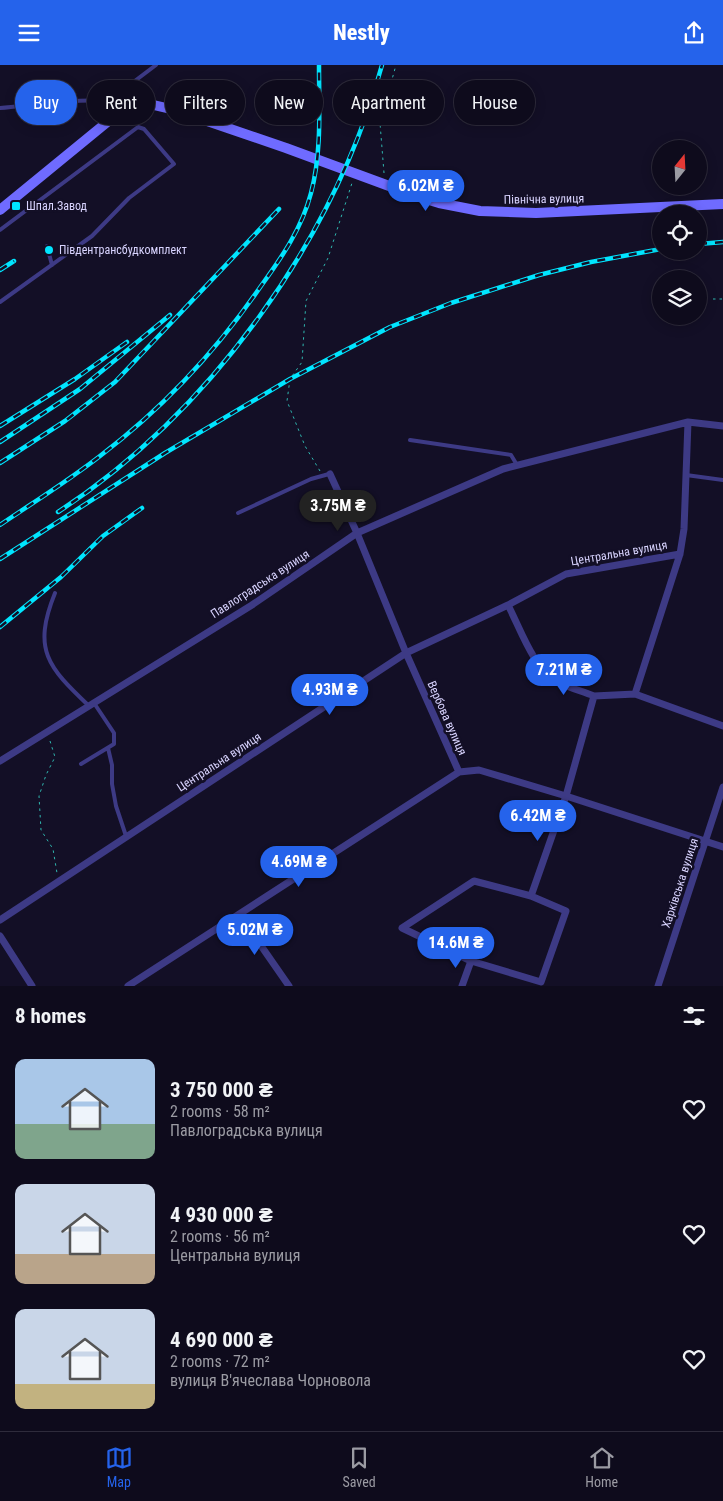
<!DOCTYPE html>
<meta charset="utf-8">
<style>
body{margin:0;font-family:"Roboto Condensed",sans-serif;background:#1c1929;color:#f1f3f6;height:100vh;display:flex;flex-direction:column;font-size:19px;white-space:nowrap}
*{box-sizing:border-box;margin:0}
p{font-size:16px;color:#9b9ba3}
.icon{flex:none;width:28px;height:28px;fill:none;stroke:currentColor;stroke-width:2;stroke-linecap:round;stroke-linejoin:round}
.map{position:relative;height:921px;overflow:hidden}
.panel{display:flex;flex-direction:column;background:#0e0b1c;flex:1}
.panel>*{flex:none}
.top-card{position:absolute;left:15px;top:15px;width:694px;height:45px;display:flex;gap:10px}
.needle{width:32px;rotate:18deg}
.tools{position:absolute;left:652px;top:75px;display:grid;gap:10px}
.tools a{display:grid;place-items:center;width:55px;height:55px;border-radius:50%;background:#0e0b1c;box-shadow:0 2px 12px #0003,0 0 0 1px #2e2b3b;font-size:25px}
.price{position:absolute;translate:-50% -42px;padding:0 11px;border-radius:18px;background:#2563eb;color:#fff;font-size:16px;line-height:32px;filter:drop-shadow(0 1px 2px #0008)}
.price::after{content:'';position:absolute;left:50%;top:30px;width:15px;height:11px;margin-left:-8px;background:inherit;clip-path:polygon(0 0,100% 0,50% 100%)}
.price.on{background:#222;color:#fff}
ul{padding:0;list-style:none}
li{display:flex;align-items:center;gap:15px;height:125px;padding:0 15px}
li span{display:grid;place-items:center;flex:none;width:140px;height:100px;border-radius:10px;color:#555}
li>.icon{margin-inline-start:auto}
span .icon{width:60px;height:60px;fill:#fffc;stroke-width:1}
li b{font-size:21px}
h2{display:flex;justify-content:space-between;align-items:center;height:60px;padding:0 15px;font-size:21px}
.chip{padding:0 18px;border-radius:22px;background:#0e0b1c;box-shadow:0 2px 12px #0003,0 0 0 1px #2e2b3b;font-size:18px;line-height:45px}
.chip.on{background:#2563eb;color:#fff}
header{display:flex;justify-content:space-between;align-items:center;height:65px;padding:0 15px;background:#2563eb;color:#fff;font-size:22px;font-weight:800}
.tab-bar{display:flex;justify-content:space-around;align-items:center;height:70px;border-top:1px solid #2e2b3b;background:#0e0b1c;font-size:14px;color:#9b9ba3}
.tab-bar a{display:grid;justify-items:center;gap:2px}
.tab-bar .on{color:#2563eb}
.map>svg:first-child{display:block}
</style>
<header><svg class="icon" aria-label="menu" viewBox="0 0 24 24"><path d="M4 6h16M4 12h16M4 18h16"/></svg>Nestly<svg class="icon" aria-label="share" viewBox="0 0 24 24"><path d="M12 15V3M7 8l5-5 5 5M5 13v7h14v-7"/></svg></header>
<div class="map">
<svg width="723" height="921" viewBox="0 0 723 921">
<rect width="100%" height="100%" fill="#130f26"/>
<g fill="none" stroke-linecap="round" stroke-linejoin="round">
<path stroke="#2fb8b0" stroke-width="1" stroke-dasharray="2.5 4" stroke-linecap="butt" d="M384,108l-4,-50 16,-58
M713,234h10
M320,406l-15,-25 -18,-45 3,-22 12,-17 4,-61 22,-43 24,-75
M50,676l5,16 -9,18 -7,21 2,34 12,19 4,24"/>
<path stroke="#3d3a85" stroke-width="4" d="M111,34l45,-34
M0,43c44,-4 89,-11 133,-6
M0,165l138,-103 6,2 30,35 -45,34 -37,38 -92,66
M47,181l5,19
M410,375l101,15 6,10
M686,410l37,5
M238,448l73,-34 18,-5
M55,528c-23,57 -7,74 34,113
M108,683l4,17v19l4,22 10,30
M81,699l33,-20v-11l-20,-30"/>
<path stroke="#3d3a85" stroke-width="7" d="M330,409l27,59 49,120 53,119 20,-2 87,26 157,51
M508,540c13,25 25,63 50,77 11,6 24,9 36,14l-28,100 -35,100
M635,629l45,-140 4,-25 4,-107
M594,631l41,-2 88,32
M0,696l252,-156 105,-72 146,-64 185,-47 35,4
M474,816l57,15 35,15 -25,71 -70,-21 -69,-33z
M239,849l50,72
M0,855l406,-267 102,-48 58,-31 114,-20
M0,871l32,50
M128,921l331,-214
M462,921l9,-25
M658,921l65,-199"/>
<path stroke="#6f6bff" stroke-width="10" d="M0,145l122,-100 10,-5 13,-2 30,7 111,38 133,49 20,6 41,8 56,2 187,-9"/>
<g stroke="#00e5ff" stroke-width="4.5">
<path id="rail" d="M699,179l24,-2
M0,205l14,-9
M0,361l75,-47 52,-37
M0,377l80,-53 90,-74
M0,398l65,-42 50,-39 164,-173
M58,447c152,-99 276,-272 324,-447
M0,460c34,-23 68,-44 100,-69 62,-47 117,-106 161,-170 21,-29 41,-58 50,-93 11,-41 8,-86 8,-128
M0,494l165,-106 125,-74 100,-52 61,-24 88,-28 52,-13 70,-13
M0,562l61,-50 42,-41 39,-28"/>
</g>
<use href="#rail" stroke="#130f26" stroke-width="2.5" stroke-dasharray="8" stroke-linecap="butt"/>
</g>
<g fill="#00e5ff" stroke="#130f26" stroke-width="2">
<rect x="11" y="136" width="10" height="10" rx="2.5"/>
<circle cx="49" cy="185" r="5"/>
</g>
<g text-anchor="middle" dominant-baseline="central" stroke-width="5" stroke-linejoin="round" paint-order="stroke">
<g font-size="12" fill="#d9d4ff" stroke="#130f26">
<text transform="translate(544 134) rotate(-1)">Північна вулиця</text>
<text transform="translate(619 488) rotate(-10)">Центральна вулиця</text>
<text transform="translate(260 519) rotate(-33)">Павлоградська вулиця</text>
<text transform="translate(447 653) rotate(66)">Вербова вулиця</text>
<text transform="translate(219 697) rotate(-33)">Центральна вулиця</text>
<text transform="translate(680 818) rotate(-72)">Харківська вулиця</text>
</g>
<g font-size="12" fill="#d9d4ff" stroke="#130f26" text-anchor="start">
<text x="26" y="141">Шпал.Завод</text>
<text x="59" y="185">Південтрансбудкомплект</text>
</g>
</g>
</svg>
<div class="tools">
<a><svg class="needle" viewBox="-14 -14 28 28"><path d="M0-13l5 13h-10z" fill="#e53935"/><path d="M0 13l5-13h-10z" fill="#9b9ba3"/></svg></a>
<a><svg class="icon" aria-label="locate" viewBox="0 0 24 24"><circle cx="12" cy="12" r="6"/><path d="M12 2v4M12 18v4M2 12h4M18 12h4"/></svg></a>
<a><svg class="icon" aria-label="layers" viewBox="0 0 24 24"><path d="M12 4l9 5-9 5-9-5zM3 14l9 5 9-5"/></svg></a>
</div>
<b class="price" style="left:426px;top:147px">6.02M ₴</b>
<b class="price on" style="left:338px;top:467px">3.75M ₴</b>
<b class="price" style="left:564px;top:631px">7.21M ₴</b>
<b class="price" style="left:330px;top:651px">4.93M ₴</b>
<b class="price" style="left:538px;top:777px">6.42M ₴</b>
<b class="price" style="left:299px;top:823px">4.69M ₴</b>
<b class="price" style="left:255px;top:891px">5.02M ₴</b>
<b class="price" style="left:456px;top:904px">14.6M ₴</b>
<div class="top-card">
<a class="chip on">Buy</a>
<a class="chip">Rent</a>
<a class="chip">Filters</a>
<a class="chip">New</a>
<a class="chip">Apartment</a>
<a class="chip">House</a>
</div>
</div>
<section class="panel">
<h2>8 homes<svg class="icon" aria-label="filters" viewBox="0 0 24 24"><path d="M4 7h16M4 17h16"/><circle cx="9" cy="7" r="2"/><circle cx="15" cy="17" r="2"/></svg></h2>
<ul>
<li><span style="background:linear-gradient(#a9c7e8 65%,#7fa58c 0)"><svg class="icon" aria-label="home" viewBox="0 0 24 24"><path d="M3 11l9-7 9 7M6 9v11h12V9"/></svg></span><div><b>3 750 000 ₴</b><p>2 rooms · 58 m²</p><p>Павлоградська вулиця</p></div><svg class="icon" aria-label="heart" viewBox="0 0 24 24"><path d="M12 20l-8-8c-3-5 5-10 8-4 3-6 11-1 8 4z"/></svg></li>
<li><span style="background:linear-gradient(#c9d6e8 70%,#b9a48a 0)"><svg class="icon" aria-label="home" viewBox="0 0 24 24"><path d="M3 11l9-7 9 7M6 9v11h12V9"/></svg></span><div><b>4 930 000 ₴</b><p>2 rooms · 56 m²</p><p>Центральна вулиця</p></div><svg class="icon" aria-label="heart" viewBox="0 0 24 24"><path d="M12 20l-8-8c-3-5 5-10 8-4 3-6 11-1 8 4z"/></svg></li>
<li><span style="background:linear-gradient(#c9d6e8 75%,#c2b280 0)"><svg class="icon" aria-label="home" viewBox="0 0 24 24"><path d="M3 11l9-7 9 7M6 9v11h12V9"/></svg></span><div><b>4 690 000 ₴</b><p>2 rooms · 72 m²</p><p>вулиця В'ячеслава Чорновола</p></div><svg class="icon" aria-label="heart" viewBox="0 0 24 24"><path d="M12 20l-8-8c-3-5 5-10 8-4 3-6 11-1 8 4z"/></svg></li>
</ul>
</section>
<nav class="tab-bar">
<a class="on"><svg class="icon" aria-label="map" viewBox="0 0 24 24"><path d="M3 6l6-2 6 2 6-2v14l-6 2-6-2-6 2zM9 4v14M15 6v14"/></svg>Map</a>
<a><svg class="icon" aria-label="saved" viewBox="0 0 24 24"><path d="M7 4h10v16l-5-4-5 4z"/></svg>Saved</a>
<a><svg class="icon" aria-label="home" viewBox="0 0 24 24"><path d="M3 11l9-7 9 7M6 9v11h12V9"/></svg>Home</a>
</nav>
